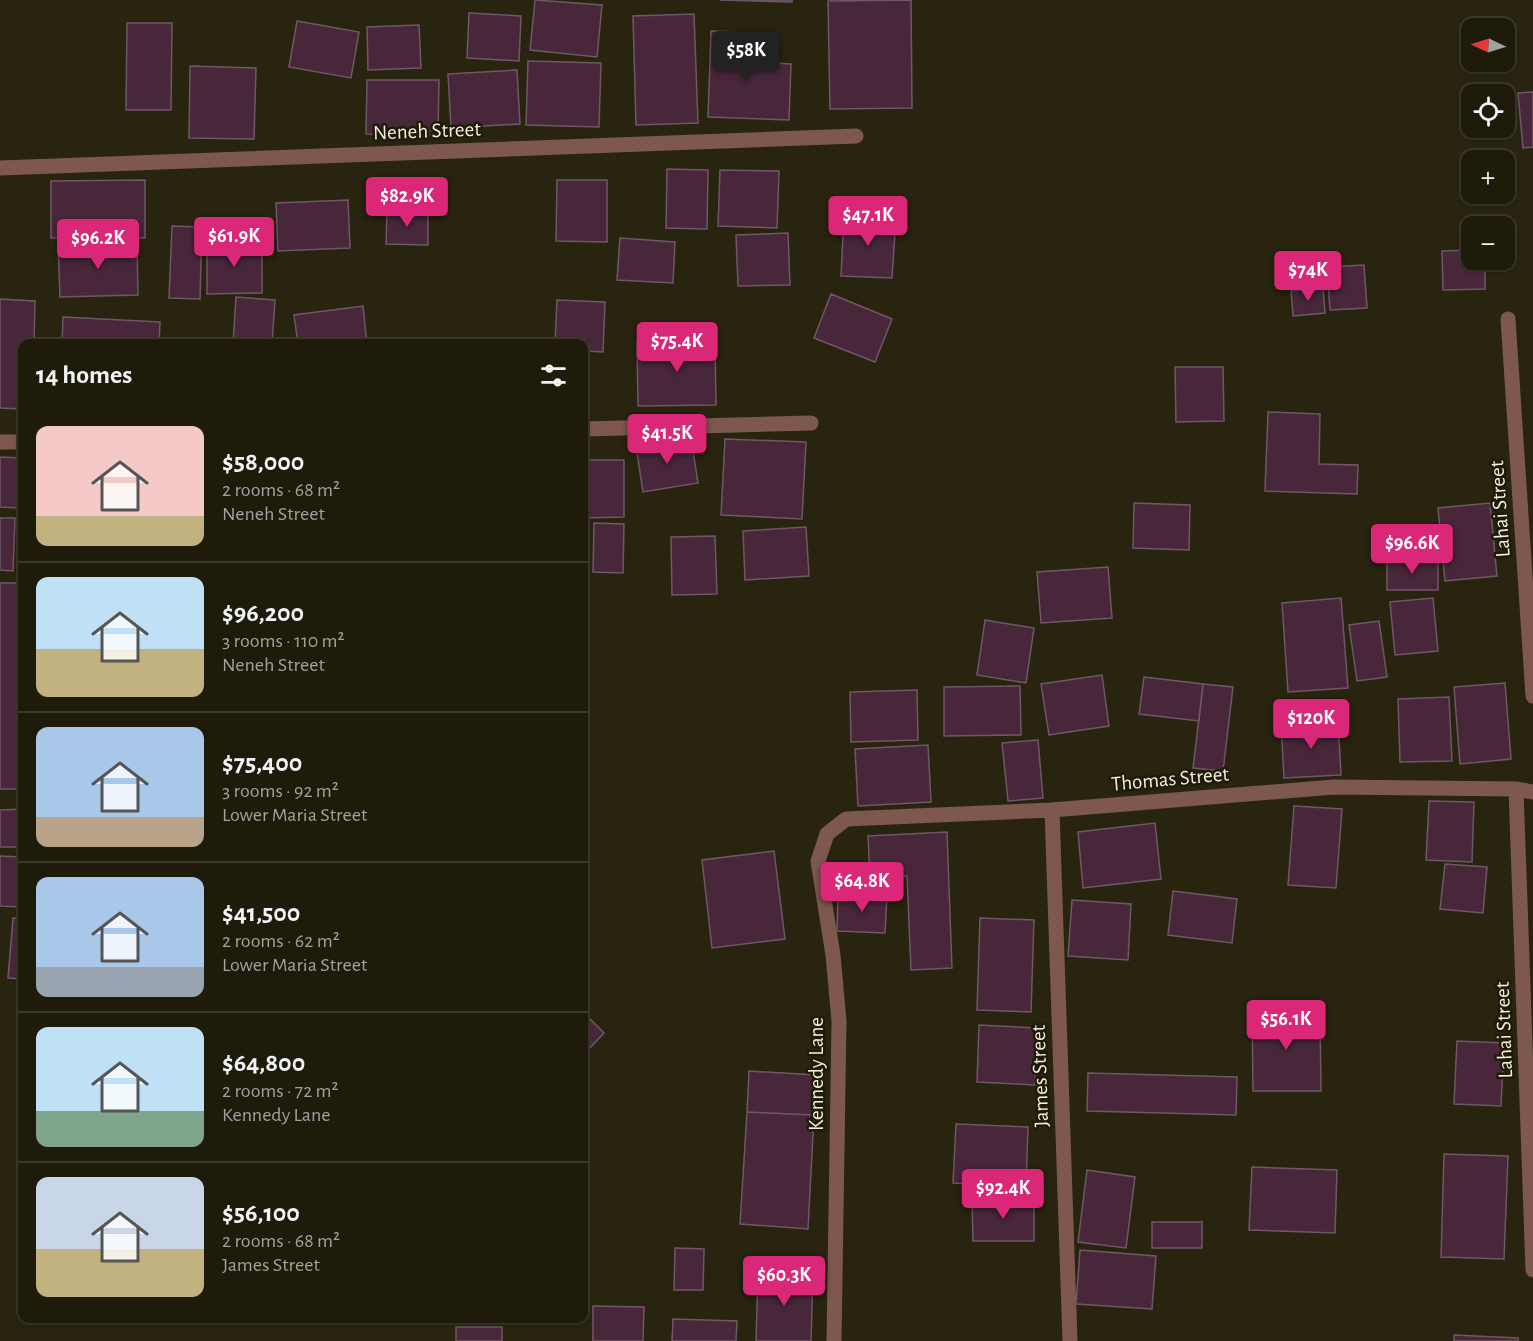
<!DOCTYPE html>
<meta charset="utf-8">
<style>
body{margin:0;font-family:"Alegreya Sans",sans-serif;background:#262414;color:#f1f3f6;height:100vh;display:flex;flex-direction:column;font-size:22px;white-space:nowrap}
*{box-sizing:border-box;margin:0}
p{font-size:20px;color:#a1a19d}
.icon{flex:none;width:33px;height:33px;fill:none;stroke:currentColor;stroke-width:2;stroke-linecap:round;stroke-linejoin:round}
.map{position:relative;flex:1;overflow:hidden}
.side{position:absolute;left:18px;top:339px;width:570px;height:984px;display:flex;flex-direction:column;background:#1e1b0b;border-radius:12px;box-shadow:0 2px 4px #0004,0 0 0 2px #3c392c}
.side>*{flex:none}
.needle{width:39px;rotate:274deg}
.tools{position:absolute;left:1461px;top:18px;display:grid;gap:12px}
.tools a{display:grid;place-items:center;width:54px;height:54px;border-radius:12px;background:#1e1b0b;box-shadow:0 2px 4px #0004,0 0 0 2px #3c392c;font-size:30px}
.price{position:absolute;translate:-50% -51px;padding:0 14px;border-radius:6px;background:#db2777;color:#fff;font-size:20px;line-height:39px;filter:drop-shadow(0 2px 3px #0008)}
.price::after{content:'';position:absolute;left:50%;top:36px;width:18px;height:14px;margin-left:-9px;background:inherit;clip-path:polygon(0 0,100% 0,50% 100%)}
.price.on{background:#222;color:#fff}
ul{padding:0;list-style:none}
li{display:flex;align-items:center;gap:18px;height:150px;padding:0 18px}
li+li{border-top:2px solid #3c392c}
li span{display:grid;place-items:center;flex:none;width:168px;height:120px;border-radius:12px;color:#555}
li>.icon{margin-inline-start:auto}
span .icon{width:72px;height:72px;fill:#fffc;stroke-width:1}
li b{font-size:26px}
h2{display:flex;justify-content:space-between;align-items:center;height:72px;padding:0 18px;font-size:26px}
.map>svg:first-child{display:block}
</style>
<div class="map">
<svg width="1533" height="1341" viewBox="0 0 1533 1341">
<rect width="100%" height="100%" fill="#28240f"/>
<path fill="#48273b" stroke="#6f5865" stroke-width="1.5" d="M535,0l67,5 -5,52 -67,-7z
M720,0h72v2z
M911,0l1,108 -82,1 -2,-108z
M469,13l52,3 -2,45 -52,-3z
M694,14l4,109 -62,2 -3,-109z
M297,21l62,11 -8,46 -62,-11z
M127,23h45l-1,87h-45z
M419,25l2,43 -53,2 -1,-43z
M711,31l33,1 -1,29 48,3 -2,56 -81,-3z
M528,61l73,2 -2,64 -73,-2z
M190,66l66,2 -2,71 -65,-1z
M517,70l3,54 -69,4 -3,-54z
M367,80h72l-1,55 -72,-1z
M1533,92v55l-10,1 -5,-55z
M667,169l41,1 -1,59 -41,-1z
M720,170l59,1 -2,57 -59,-2z
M145,180v58h-94v-57z
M557,180h50v62l-51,-1z
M348,200l2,48 -72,3 -2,-48z
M387,212h41v33l-42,-1z
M844,215l52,3 -4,60 -51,-2z
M172,226l30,1 -2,72 -31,-1z
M788,233l2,52 -52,1 -2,-51z
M620,238l55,4 -2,41 -56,-3z
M137,242l1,53 -78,2 -2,-52z
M262,242v51l-55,1v-51z
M1472,250v10h13v29l-42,1 -1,-39z
M1364,265l3,43 -37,2 -3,-43z
M1323,288l2,25 -32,3 -2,-25z
M831,294l61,25 -17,43 -61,-24z
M236,297l39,3 -3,44h-39z
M0,299l35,2 -1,43h-12v65l-22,-1z
M557,300l48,2 -2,50 -19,-1v-7h-29z
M363,306l4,38h-69l-4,-29z
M63,317l97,5 -1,22h-97z
M715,339l1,66 -78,1 -1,-65z
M1175,367h48l1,54 -48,1z
M1268,412l52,2 -1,50 39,1 -1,29 -92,-3z
M691,438l7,45 -55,9 -7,-46z
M725,439l81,3 -4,77 -81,-4z
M0,457l22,1v88l-4,-1 2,-37 -20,-1z
M584,460h40v57l-40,1z
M1134,503l56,2 -1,45 -56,-2z
M1490,503l7,73 -52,5 -7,-73z
M0,518h15l-2,53 -13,-1z
M594,523l30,1 -1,49 -30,-1z
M806,527l3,49 -64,4 -2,-49z
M715,536l2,58 -45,1 -1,-58z
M1387,560h51v30h-51z
M1108,567l4,51 -71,5 -4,-51z
M0,583h22v206h-22z
M1341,598l7,90 -60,4 -6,-89z
M1433,598l5,53 -43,4 -5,-53z
M985,620l49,8 -8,55 -49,-8z
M1379,621l8,56 -30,4 -8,-56z
M1102,675l7,51 -60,9 -8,-51z
M1144,677l59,7 -4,37 -60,-7z
M1505,683l6,76 -51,5 -6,-77z
M1203,684l30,3 -10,84 -30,-3z
M1020,686l1,49 -77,1v-49z
M917,690l1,50 -67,2 -1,-50z
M1449,697l3,64 -52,1 -2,-63z
M1338,721l3,54 -57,3 -3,-54z
M1038,740l5,58 -35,3 -6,-58z
M928,745l3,57 -73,4 -3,-57z
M1429,801l45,1 -2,60 -46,-2z
M1294,806l48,3 -6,79 -48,-3z
M22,809v38h-22v-37z
M1155,823l6,56 -78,9 -5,-56z
M947,832l5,136 -41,2 -4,-94 -37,2 -2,-42z
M774,851l11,88 -73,9 -10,-88z
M0,856l22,1v50l-22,-1z
M1445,864l42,3 -4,46 -43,-4z
M1173,891l64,8 -5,44 -64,-8z
M838,893l49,2 -2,38 -48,-2z
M1072,900l59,4 -3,56 -60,-4z
M13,918l9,1v60l-14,-1z
M980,918l54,2 -3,92 -54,-2z
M1252,1011h68l1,80h-68z
M584,1013l20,20 -20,21z
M979,1025l58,3 -2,57 -58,-3z
M1457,1041l47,2 -3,63 -47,-2z
M749,1071l68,4 -3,40 -67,-3z
M1088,1073l149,4 -1,38 -149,-4z
M747,1112l67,3 -6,114 -68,-5z
M956,1124l72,3 -2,59 -73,-3z
M1444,1154l64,2 -4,103 -63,-2z
M1252,1167l85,3 -2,63 -86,-3z
M1087,1170l48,7 -9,71 -48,-6z
M972,1199h62v42h-61z
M1152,1222h50v26h-50z
M675,1248l29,1 -1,41h-29z
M1080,1250l76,6 -4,53 -76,-5z
M758,1273l55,1 -2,67h-55z
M593,1306l51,1 -1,34h-50z
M673,1319l64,2 -1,20h-64z
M456,1327h46v14h-46z
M1454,1335l64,3v3h-64z"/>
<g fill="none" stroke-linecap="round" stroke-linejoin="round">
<path stroke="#7e574f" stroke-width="15" d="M0,168l856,-32
M1508,319l25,377
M584,429l227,-6
M0,442h22
M1516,789l17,481
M1052,810l18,531
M834,1341l5,-320 -6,-66 -15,-94 9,-27 19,-15 206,-9 282,-23 182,2 17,3"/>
</g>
<g text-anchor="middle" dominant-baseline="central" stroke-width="5" stroke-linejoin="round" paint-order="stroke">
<g font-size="21" fill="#f1efe2" stroke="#1f1b06">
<text transform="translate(427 131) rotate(-2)">Neneh Street</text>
<text transform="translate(1500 509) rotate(-94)">Lahai Street</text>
<text transform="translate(1170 779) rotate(-5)">Thomas Street</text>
<text transform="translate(1504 1030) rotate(-92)">Lahai Street</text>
<text transform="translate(816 1074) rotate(-90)">Kennedy Lane</text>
<text transform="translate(1040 1076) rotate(-92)">James Street</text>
</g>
</g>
</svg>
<div class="tools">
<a><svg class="needle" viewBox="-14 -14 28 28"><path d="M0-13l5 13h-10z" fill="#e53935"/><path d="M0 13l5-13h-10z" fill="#a1a19d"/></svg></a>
<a><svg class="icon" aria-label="locate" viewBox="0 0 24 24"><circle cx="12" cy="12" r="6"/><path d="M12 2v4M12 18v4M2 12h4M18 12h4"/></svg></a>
<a>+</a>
<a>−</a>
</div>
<b class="price on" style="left:746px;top:82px">$58K</b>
<b class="price" style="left:407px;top:228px">$82.9K</b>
<b class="price" style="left:868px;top:247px">$47.1K</b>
<b class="price" style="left:234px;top:268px">$61.9K</b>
<b class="price" style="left:98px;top:270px">$96.2K</b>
<b class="price" style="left:1308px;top:302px">$74K</b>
<b class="price" style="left:677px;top:373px">$75.4K</b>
<b class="price" style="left:667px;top:465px">$41.5K</b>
<b class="price" style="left:1412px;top:575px">$96.6K</b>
<b class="price" style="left:1311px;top:750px">$120K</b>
<b class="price" style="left:862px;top:913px">$64.8K</b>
<b class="price" style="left:1286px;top:1051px">$56.1K</b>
<b class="price" style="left:1003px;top:1220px">$92.4K</b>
<b class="price" style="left:784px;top:1307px">$60.3K</b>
<section class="side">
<h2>14 homes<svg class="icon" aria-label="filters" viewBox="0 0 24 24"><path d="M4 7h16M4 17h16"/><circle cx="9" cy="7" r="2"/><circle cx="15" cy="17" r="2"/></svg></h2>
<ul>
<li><span style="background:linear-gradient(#f6c9c9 75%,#c2b280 0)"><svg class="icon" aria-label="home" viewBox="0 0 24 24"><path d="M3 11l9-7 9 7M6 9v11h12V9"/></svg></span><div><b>$58,000</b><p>2 rooms · 68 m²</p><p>Neneh Street</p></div></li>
<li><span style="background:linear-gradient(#bfe0f5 60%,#c2b280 0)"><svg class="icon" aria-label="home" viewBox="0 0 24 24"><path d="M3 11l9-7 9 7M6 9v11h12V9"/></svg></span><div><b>$96,200</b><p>3 rooms · 110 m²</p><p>Neneh Street</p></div></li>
<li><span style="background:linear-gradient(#a9c7e8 75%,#b9a48a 0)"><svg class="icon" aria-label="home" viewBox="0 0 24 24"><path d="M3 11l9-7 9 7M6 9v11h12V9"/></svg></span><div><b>$75,400</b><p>3 rooms · 92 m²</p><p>Lower Maria Street</p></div></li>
<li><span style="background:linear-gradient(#a9c7e8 75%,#9aa5b1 0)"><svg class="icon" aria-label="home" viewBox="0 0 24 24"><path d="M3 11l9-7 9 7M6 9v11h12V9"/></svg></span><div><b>$41,500</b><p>2 rooms · 62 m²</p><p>Lower Maria Street</p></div></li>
<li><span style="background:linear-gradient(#bfe0f5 70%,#7fa58c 0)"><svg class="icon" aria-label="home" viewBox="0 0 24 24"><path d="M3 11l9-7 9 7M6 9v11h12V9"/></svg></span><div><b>$64,800</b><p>2 rooms · 72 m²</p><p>Kennedy Lane</p></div></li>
<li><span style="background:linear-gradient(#c9d6e8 60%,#c2b280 0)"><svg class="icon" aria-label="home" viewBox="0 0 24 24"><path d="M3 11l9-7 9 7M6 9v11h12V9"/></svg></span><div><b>$56,100</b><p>2 rooms · 68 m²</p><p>James Street</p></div></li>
</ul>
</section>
</div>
